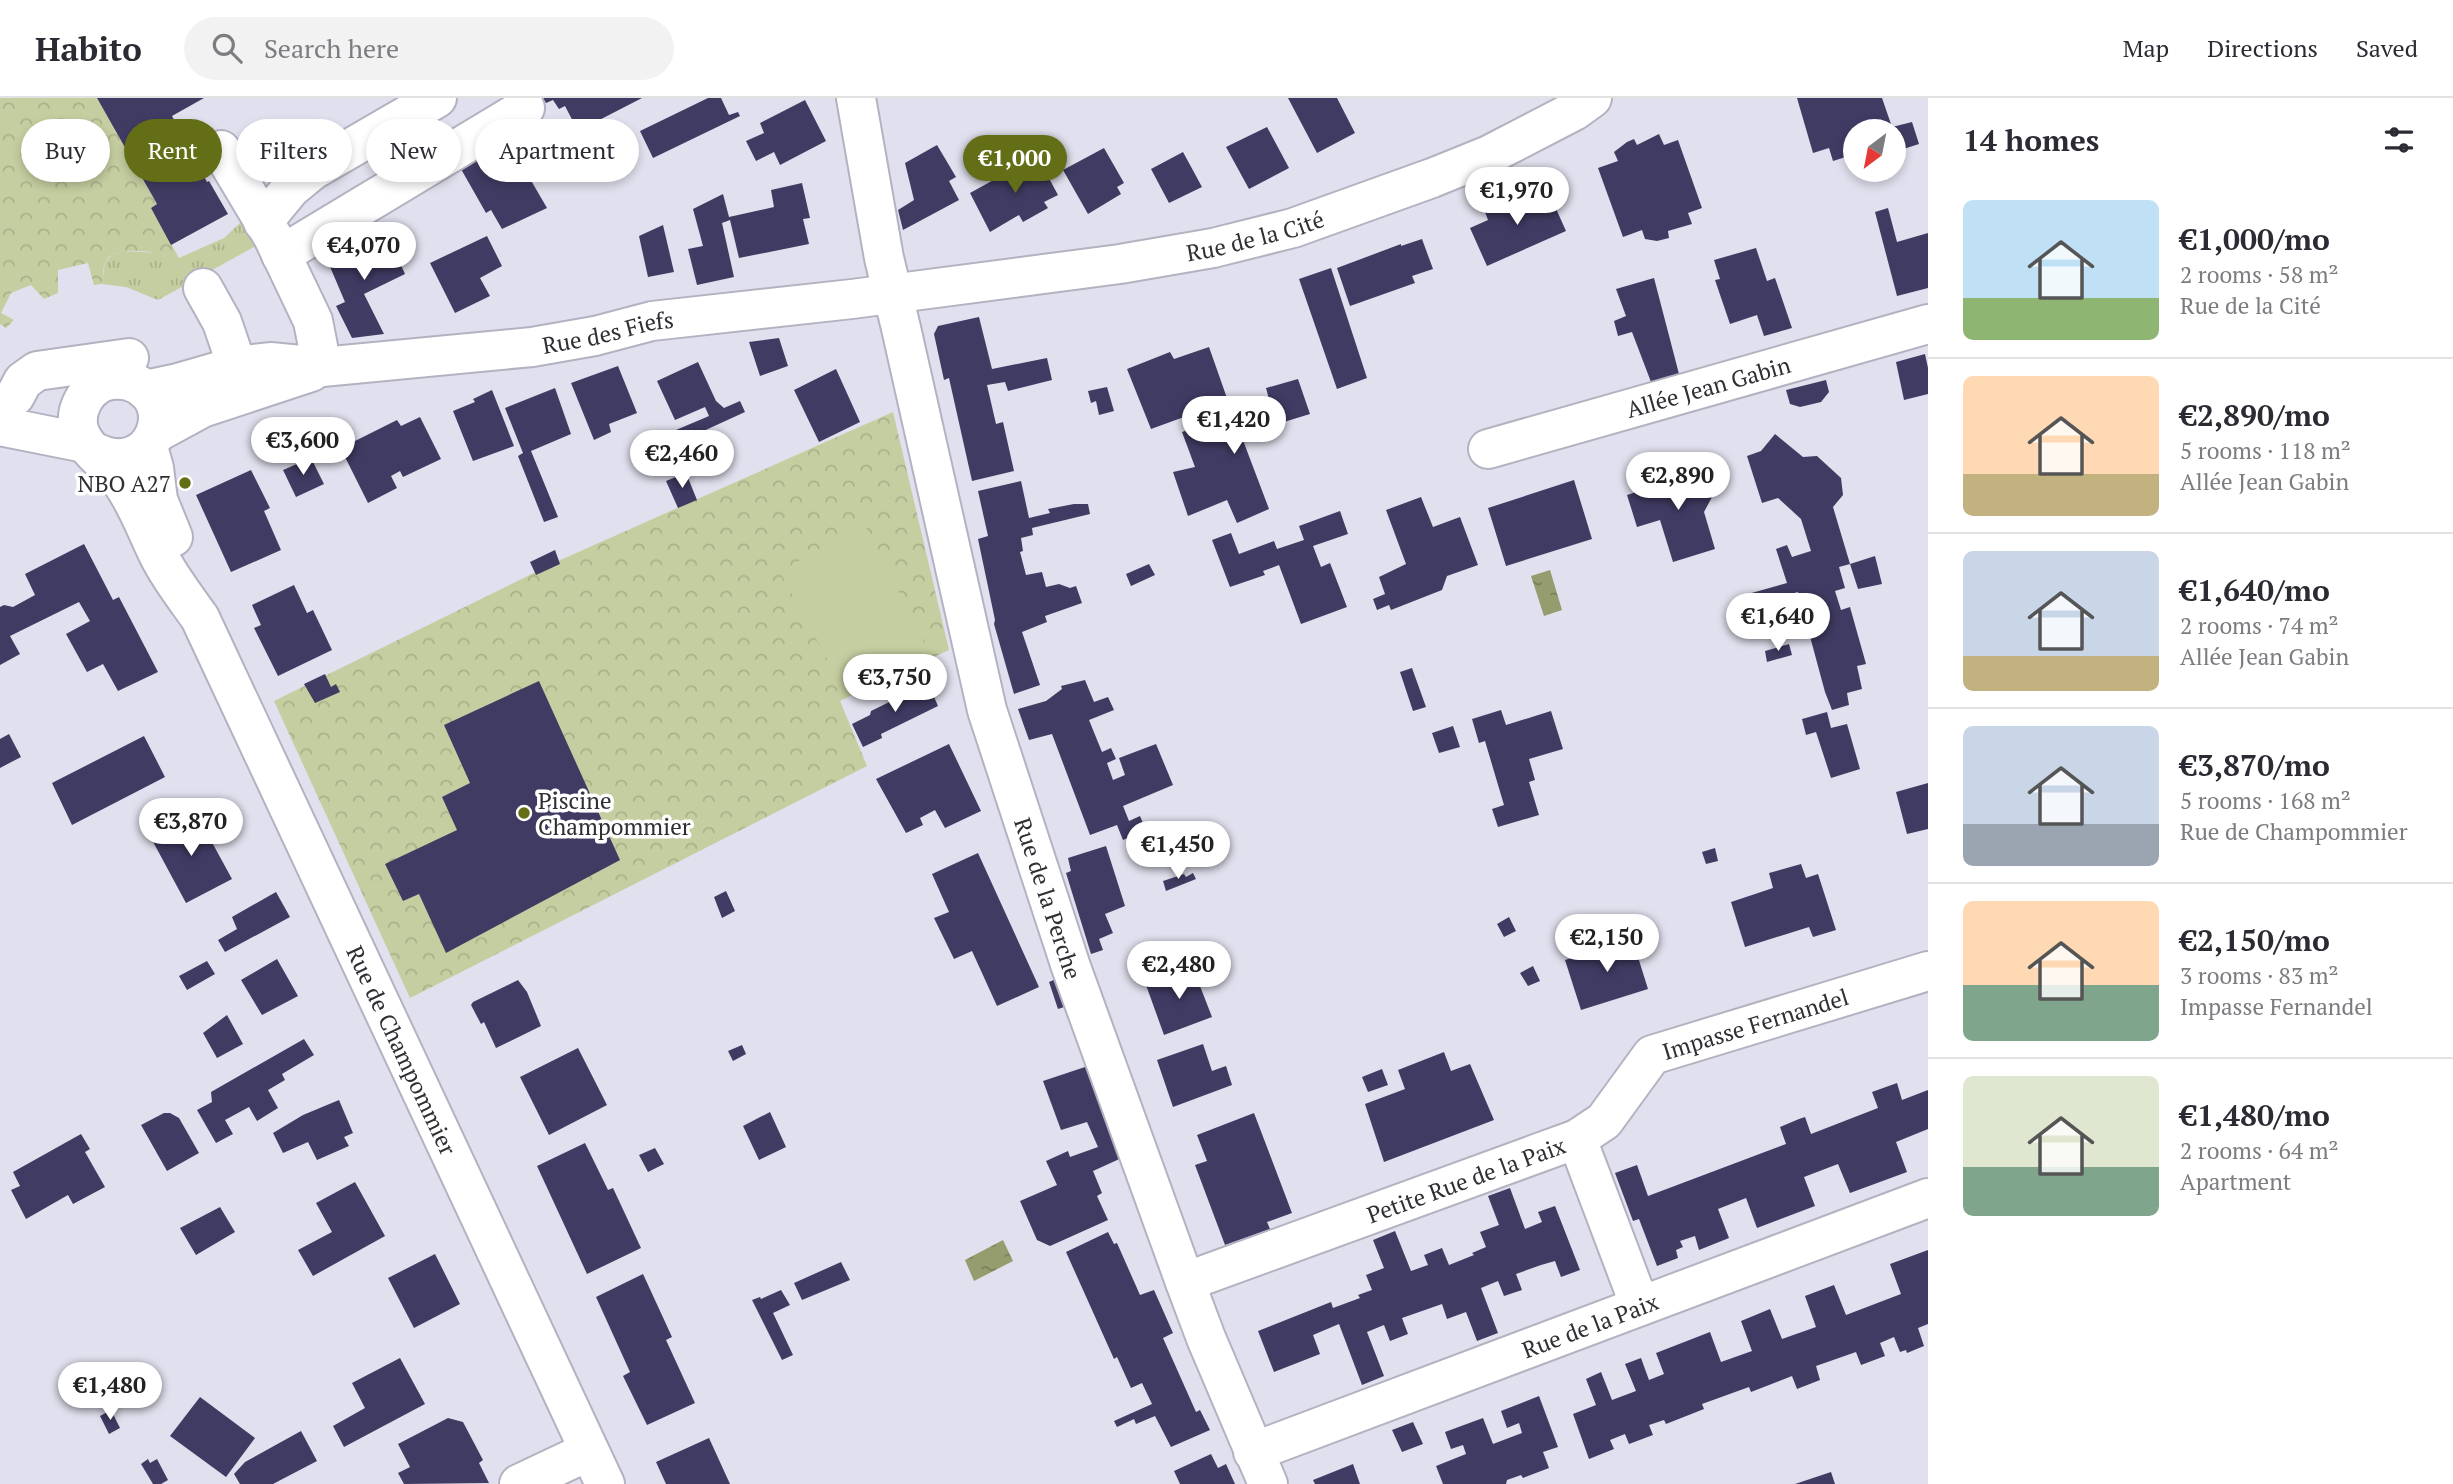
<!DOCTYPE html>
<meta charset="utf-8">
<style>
body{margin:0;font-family:"PT Serif",serif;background:#f2f2f3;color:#2b2b33;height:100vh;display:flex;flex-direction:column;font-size:26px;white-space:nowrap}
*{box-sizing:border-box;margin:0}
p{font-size:23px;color:#7c7c81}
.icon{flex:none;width:38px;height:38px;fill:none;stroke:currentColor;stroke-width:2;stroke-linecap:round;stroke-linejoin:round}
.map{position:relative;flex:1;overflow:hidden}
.sheet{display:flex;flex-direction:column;background:#fff;width:525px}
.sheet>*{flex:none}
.banner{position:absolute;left:21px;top:21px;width:665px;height:63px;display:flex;gap:14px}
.needle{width:46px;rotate:212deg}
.tools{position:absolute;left:1843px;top:21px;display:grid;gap:14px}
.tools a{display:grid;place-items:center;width:63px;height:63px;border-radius:50%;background:#fff;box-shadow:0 4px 10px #0003;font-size:35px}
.price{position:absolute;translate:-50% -60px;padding:0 16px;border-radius:24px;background:#fff;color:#222;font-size:23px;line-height:46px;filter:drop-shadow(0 2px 4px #0008)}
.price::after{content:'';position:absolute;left:50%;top:42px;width:21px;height:16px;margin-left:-10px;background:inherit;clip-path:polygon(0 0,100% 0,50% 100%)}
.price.selected{background:#636e17;color:#fff}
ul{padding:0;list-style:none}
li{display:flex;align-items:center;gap:21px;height:175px;padding:0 35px}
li+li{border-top:2px solid #e1e1e2}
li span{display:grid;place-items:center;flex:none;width:196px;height:140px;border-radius:10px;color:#555}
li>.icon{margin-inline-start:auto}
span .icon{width:84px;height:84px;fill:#fffc;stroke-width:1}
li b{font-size:30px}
h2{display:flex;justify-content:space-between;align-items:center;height:84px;padding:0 35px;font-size:30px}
.pill{padding:0 24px;border-radius:32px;background:#fff;box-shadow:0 4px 10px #0003;font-size:24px;line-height:63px}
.pill.selected{background:#636e17;color:#fff}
header{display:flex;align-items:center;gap:42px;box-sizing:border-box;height:98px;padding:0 35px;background:#fff;border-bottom:2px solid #e1e1e2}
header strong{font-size:33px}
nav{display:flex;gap:38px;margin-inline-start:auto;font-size:24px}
.search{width:490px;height:63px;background:#f2f2f3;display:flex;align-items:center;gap:18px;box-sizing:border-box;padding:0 24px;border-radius:38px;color:#7c7c81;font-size:26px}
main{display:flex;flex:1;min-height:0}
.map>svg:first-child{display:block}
</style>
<header>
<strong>Habito</strong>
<div class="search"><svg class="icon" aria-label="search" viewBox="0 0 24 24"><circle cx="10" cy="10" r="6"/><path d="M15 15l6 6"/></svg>Search here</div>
<nav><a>Map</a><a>Directions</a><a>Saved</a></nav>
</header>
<main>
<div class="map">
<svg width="1928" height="1386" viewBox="0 0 1928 1386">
<defs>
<pattern id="grass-tufts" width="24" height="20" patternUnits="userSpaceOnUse" patternTransform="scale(1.75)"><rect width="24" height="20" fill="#c5cea0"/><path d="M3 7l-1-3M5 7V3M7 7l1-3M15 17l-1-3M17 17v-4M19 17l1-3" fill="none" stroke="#aab18a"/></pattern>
<pattern id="park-crowns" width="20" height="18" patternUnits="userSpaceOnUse" patternTransform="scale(1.75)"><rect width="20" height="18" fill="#c5cea0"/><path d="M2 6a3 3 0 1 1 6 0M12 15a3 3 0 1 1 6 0" fill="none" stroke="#aab18a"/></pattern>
<pattern id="water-ripples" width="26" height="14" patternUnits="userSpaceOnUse" patternTransform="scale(1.75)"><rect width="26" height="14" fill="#959d6e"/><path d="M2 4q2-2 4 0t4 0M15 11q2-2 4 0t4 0" fill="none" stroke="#7a805b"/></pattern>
</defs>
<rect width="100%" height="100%" fill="#e0e0ee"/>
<path fill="url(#grass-tufts)" d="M250,122l13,22 -105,58 -32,-13 -24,-3 3,-22 8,-8 11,-3 34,2 21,5 45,-20 16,-15z"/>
<path fill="url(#park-crowns)" d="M0,0h97l60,106 -6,4 28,50c-17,-4 -64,-16 -74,4 -2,6 -2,16 -3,22l-8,1 -6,-22 -30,7v23l-14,6 -13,-14 -20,8 -10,20 13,7 -8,8 -6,-4z
M893,314l56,238 -109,51 27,65 -457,232 -136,-297 282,-139z"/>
<path fill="#c5cea0" d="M864,425l64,128 -83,41 -65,-120z"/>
<path fill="url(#water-ripples)" d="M1550,472l12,40 -18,6 -13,-40z
M1003,1142l10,21 -39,20 -9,-21z"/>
<path fill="#403b63" d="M97,0h107l-32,18 35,66 2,-1 19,33 -57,31 -20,-37 6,-4z
M543,0h99l-64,33 -13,-25 -6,3 -6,-9 -7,3z
M708,0h13l8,17 9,-3 2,4 -87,42 -13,-27z
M1288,0h49l18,35 -38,20z
M1797,0h85l10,29 20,-5 7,22 -25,8v-21h-39v23l-22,7 -4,-13 -16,5z
M805,2l21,41 -46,24 -6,-13 -18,9 -10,-20 18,-8 -4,-10z
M1267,29l22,41 -40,21 -23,-42z
M1659,36l5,11 14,-5 24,68 -14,5 4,11 -24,7 1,7 -12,3 -12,-2 -3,-9 -19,7 -25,-69 20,-7 -4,-9 13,-10 7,-3 3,6z
M498,40l12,21 13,-8 13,22 -7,4 18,31 -45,21 -11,-19 -5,3 -29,-51z
M937,47l19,32 -7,4 10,19 -56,30 -5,-20 16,-10 -9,-37z
M1104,50l20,35 -7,4 4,7 -33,20 -25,-44z
M1183,54l19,35 -33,16 -18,-34z
M1037,58l21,39 -14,7 4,6 -25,14 -4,-7 -29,17 -20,-39z
M802,85l8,35 -7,1 6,25 -70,14 -9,-38 -8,3 12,54 -37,8 -9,-36 15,-3 -10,-37 30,-15 6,23 45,-10 -3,-17z
M1531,95l3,7 15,-7 17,38 -79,35 -17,-38 18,-8 -3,-8z
M1888,110l9,34 31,-9v55l-31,8 -22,-84z
M663,127l11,47 -26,5 -9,-41z
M386,134l19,42 -41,20 20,40 -32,4 -16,-32 9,-4 -17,-40z
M487,138l15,30 -22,12 10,18 -35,17 -25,-50z
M1422,141l11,30 -21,7 3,7 -65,23 -13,-38 64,-24v2z
M1756,150l11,33 8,-3 17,50 -28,8 -7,-21 -27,9 -15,-44 5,-1 -6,-19z
M1331,170l36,110 -30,11 -38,-110z
M1654,180l25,96 -28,8 -19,-50 -14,4 -4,-15 12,-5 -10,-27z
M979,219l13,52 55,-11 5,22 -44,11 -3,-9 -18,3 9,39 7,-2 11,49 -42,10 -23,-103 -5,2 -10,-46 4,-8z
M779,240l9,28 -28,10 -11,-34z
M1209,249l19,54 -77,28 -24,-60 43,-17 4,7z
M1925,256l3,14v26l-24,6 -8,-38z
M698,264l18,39 8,7 16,-7 5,11 -70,32 -3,-8 5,-3 -1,-3 33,-14 -4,-9 -30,13 -18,-39z
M618,268l19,47 -28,11 2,8 -17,8 -23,-57z
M836,271l24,53 -41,20 -25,-52z
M1298,281l12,35 -69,21 28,74 -32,14 -10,-23 -39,16 -15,-44 22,-5 -13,-35 88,-29 -4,-15z
M1826,282l3,12 -8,10 -21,5 -10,-3 -4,-14z
M1107,289l7,24 -15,4 -3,-14 -5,2 -3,-12z
M555,290l16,46 -40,17 27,66 -14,5 -26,-66 5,-3 -18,-45z
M492,292l22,56 -41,15 -20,-50 22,-9 -2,-3z
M420,319l21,42 -38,18 -3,-6 -9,5 6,12 -29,15 -23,-46 -5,-2 -1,-8 4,-4 6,1 48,-24 4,6z
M1775,336l28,23 14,-1 24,22 2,17 -10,12 17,57 -11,3 6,21 -10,3 6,19 9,-3 16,57 -9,2 5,23 -15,4 2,12 -17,5 -7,-18 -27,-100 -53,14 -4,-10 46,-13 -11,-34 11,-4 5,12 19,-6 -10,-32 -23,-21 -16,5 -15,-47 14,-5z
M311,360l13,26 -28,13 -13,-27z
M1679,368l39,20 -14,26 11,37 -42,13 -13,-42 -23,7 -10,-32 43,-14z
M251,372l19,38 -6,3 17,39 -50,22 -35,-77z
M686,375l11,27 -19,8 -12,-27z
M1574,382l18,59 -86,27 -18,-58z
M1021,383l8,37 21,-5 -2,-4 26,-5h14l2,10 -58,14 1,7 -12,3 2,13 -3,1 6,23 16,-3 4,15 13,-3 11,4 6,-2 6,17 -37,13 2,6 -25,10 18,53 -26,9 -20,-70 1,-4 -17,-81 10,-3 -10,-45z
M1421,399l12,30 27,-10 18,48 -31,11 -5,14 -51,20 -2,-5 -12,5 -4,-11 12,-5 -6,-17 27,-13 -20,-54z
M1340,413l8,23 -35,12 8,21 9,-4 17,44 -46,17 -22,-59 -16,6 2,4 -35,12 -18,-47 19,-7 8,21 35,-13 3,8 27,-9 -5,-14z
M84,446l29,56 6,-3 39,75 -40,19 -15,-27 -16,8 -21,-38 24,-13 -11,-19 -69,34 10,18 -20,11v-58l4,-2 9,2 22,-12 -10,-21z
M555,452l5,14 -24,11 -6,-13z
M1875,458l7,28 -24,5 -8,-25z
M1149,466l6,11 -24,11 -5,-12z
M294,487l13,28 6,-3 19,40 -54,26 -24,-48 7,-3 -9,-20z
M1789,546l3,11 -25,7 -2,-11z
M1412,570l14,39 -13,4 -13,-39z
M325,576l6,13 5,-3 4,8 -25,11 -11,-19z
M1085,582l9,22 14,-5 6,13 -25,10 13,32 9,-4 5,11 -9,4 6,17 12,-5 -6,-17 37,-14 17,41 -50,21 6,15 11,-5 6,14 -23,10 -6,-15 -27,10 -38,-101 -23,6 -11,-31 28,-8 16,-12 -1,-3z
M539,583l81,179 -174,93 -27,-59 -16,7 -18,-37 72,-34 -15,-33 28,-14 -26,-58z
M928,585l10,23 -57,28 1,4 -19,9 -11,-23 18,-9 1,-4z
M1501,612l5,15 45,-14 12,38 -34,10 6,21 -6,2 10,33 -41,12 -6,-18 12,-4 -19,-64 -6,2 -7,-24z
M1827,614l4,16 16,-4 13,45 -29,9 -15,-46 -10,3 -4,-16z
M1453,628l7,21 -21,6 -7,-20z
M9,636l12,23 -21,11v-29z
M144,638l21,41 -93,48 -20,-42z
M949,646l32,67 -36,17 -10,-18 -15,8 3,7 -17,8 -30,-54z
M1928,685v46l-21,5 -11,-42z
M196,715l36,66 -46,24 -35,-65z
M1106,748l19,60 -20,8 8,19 -14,6 4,11 -12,4 -25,-81 5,-2 -3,-13z
M1715,750l3,13 -12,3 -4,-12z
M978,755l61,134 -42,19 -25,-55 -18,8 -20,-41 15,-6 -17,-38z
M1801,766l5,14 12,-4 18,56 -23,7 -4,-10 -64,20 -14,-45 42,-14 -4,-15z
M1193,775l3,6 -30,12 -3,-10 21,-7 2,3z
M726,793l9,20 -13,7 -8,-21z
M276,794l14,25 -65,35 -7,-12 19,-11 -5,-12z
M1509,819l7,14 -12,6 -7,-13z
M1632,840l16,51 -67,21 -16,-50z
M277,861l21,37 -36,19 -21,-35z
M207,863l8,13 -28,16 -8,-14z
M1533,868l7,15 -12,5 -8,-13z
M1193,870l19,49 -48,18 -18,-50z
M1063,878l10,28 -15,5 -9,-27z
M518,882l9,12 14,34 -45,22 -12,-26 -3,2 -10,-19 2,-3z
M227,917l16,29 -26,14 -14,-25z
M304,941l10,16 -32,19 3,6 -17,10 10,18 -21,13 -8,-14 -24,13 8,14 -17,9 -19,-33 15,-8 -1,-10z
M1203,946l9,27 14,-5 6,19 -59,22 -16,-47z
M742,947l4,9 -13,7 -5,-10z
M578,950l29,57 -58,30 -29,-58z
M1444,954l7,19 19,-7 24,56 -110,42 -19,-58 40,-15 -7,-19z
M1094,966l32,92 -33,15 9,22 -5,3 11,24 -58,26 -13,-6 -17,-39 37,-16 -11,-24 22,-10 2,6 28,-10 -11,-25 -26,8 -18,-49z
M1382,971l6,16 -20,7 -6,-15z
M1897,985l5,17 26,-10v39l-32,13 11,30 -57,21 -12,-29 -34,13 11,29 -58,22 -11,-30 -28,11 11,29 -30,12 -4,-14 -15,5 3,6 -7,3 2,8 -21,8 -18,-47 -6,2 -18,-48 22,-8 11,31 138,-52 -6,-17 19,-8 6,-2 6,17 67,-26 -6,-16z
M339,1002l14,33 -9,4 5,9 -32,14 -9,-18 -25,11 -10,-20 30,-18z
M770,1014l16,35 -27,13 -16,-34z
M164,1015h6l9,5 20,35 -32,18 -26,-46z
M1254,1015l38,100 -25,9 3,7 -45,16 -30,-80 12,-4 -10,-26z
M81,1036l9,15 -5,3 20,35 -32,17 -5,-9 -42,24 -15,-29 9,-4 -7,-14z
M585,1045l23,47 5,-2 28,60 -54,26 -50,-108z
M655,1050l9,16 -16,8 -9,-17z
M355,1084l30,54 -72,40 -15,-26 34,-18 -16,-29z
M1510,1090l15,41 17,-7 -4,-10 17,-6 25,64 -19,7 -6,-16 -14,4 -25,9 6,16 -18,6 -6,-15 -17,7 17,45 -21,8 -11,-29 -19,7 -5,-15 -40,14 6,16 -18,7 -6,-16 -17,7 17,44 -22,9 -23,-61 -26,11 7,19 -46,18 -16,-41 73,-29 2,6 27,-10 -2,-3 14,-5 -6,-15 18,-7 -11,-28 22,-9 16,40 17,-6 -4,-10 18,-7 7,17 25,-10 -2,-2 14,-6 -6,-15 19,-7 -11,-29z
M220,1109l15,25 -39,23 -16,-27z
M1108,1134l6,12 3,-1 23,52 14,-5 19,43 -10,5 33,74 4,-2 10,20 -39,17 -16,-31 -19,8 -2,-5 -17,8 -3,-6 38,-17 -10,-21 -11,5 -14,-31 -3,2 -48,-107z
M1928,1152v74l-10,4 6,18 -17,7 -1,-3 -6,2 -6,-15 -14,6 5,13 -24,9 -5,-13 -40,14 4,14 -23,9 -5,-13 -41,16 -2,-5 -47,17 2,5 -38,15 -2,-4 -15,5 4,10 -24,9 -4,-10 -15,6 4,9 -25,10 -16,-45 23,-9 -10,-26 15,-7 11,28 24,-9 -11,-27 16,-6 8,22 15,-6 -8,-21 54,-21 11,30 31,-11 -11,-30 29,-12 12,30 34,-12 -11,-31 29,-11 12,30 55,-21 -11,-30z
M435,1156l25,50 -46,24 -26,-50z
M841,1164l9,18 -48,20 -8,-17z
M643,1176l29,63 -6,3 29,63 -48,22 -24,-49 7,-4 -34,-75z
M781,1192l9,15 -17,8 20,42 -11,5 -30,-60 8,-3 1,2z
M400,1260l25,46 -81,43 -11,-21 32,-18 -13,-25z
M1539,1298l19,51 -15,5 6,16 -26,10 -2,-3 -14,5 -1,4h-63l-7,-18 30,-12 -3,-9 -12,4 -6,-17 38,-14 10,26 29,-11 -3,-10 -12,5 -6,-17z
M200,1299l55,41 -29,39 -56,-41z
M111,1312l9,18 -11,6 -9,-18z
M448,1320l15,4 20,38 -4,3 10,20 -85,1 -6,-11 12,-6 -12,-23z
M1413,1324l10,22 -21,8 -10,-22z
M301,1333l16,30 -44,23h-33l-6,-10 11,-12z
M709,1340l21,46h-64l-10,-22z
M1211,1356l7,14 8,-4 9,20h-55l-6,-13z
M148,1361l2,4 7,-4 11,21 -7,4h-8l-12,-20z
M1353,1366l7,20h-45l-2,-4z
M1831,1374l4,12h-40z"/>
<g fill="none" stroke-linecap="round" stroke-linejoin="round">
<g stroke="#b3b2c0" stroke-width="42">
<g id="minor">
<path id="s1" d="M856,0l28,160 17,70 86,382 84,257 114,315 21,56 62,146"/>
<path d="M221,52l52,87 40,84 9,46"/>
<path d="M263,124l28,-34 22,-18 124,-72"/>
<path d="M281,157l244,-147"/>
<path d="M203,190l19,34 15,44"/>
<path id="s2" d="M145,292l33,-7 59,-17 33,-4 52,5 210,-20 63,-11 57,-15 200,-22 268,-35 93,-16 80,-20 139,-50 57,-23 85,-44 18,-13"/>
<path d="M15,298l8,-15 14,-10 92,-13"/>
<path d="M0,328l85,17"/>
<path d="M156,335l46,-25 109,-36"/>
<path d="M148,349l6,21 4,32 15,37"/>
<path id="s3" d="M1488,351l440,-125"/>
<path id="s4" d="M95,354c59,29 89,-54 34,-71 -9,-2 -17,-2 -26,1 -18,8 -29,29 -24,48 6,20 29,34 41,50 17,23 26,50 39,76 11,22 27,42 41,62l405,866"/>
<path id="s5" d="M1577,1041l27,-18 48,-66 276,-84"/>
<path id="s6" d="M1185,1184l392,-143 63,167"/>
<path id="s7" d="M1253,1354l675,-254"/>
<path d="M519,1386l70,-33"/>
</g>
</g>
<use href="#minor" stroke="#fff" stroke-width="38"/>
</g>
<g fill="#636e17" stroke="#fff" stroke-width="2.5">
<circle cx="185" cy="385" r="7"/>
<circle cx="524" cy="715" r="7"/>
</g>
<g text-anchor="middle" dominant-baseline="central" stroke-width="7" stroke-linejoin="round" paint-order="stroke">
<g font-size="23" fill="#2f2f34" stroke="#fff">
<text stroke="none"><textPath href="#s2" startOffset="1124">Rue de la Cité</textPath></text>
<text stroke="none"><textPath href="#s2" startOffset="469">Rue des Fiefs</textPath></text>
<text stroke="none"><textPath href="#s3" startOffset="229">Allée Jean Gabin</textPath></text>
<text stroke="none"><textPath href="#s1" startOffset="824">Rue de la Perche</textPath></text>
<text stroke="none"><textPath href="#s5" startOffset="222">Impasse Fernandel</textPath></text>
<text stroke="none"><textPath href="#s4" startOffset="924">Rue de Champommier</textPath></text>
<text stroke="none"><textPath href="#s6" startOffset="299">Petite Rue de la Paix</textPath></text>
<text stroke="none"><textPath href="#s7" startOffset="360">Rue de la Paix</textPath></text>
</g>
<g font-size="23" fill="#2f2f34" stroke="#fff" text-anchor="end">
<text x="171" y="385">NBO A27</text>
<text x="538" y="702" text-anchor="start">Piscine<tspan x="538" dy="26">Champommier</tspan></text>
</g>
</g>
</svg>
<div class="tools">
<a><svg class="needle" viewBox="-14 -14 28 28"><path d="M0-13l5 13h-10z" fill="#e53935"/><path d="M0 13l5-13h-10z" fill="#7c7c81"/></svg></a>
</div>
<b class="price selected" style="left:1015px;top:97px">€1,000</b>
<b class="price" style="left:1517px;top:129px">€1,970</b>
<b class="price" style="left:364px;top:184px">€4,070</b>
<b class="price" style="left:1234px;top:358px">€1,420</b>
<b class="price" style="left:303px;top:379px">€3,600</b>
<b class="price" style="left:682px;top:392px">€2,460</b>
<b class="price" style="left:1678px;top:414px">€2,890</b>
<b class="price" style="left:1778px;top:555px">€1,640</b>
<b class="price" style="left:895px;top:616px">€3,750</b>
<b class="price" style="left:191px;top:760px">€3,870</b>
<b class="price" style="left:1178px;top:783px">€1,450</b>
<b class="price" style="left:1607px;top:876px">€2,150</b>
<b class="price" style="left:1179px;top:903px">€2,480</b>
<b class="price" style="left:110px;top:1324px">€1,480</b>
<div class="banner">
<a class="pill">Buy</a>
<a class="pill selected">Rent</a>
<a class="pill">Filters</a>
<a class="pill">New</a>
<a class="pill">Apartment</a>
</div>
</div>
<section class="sheet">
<h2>14 homes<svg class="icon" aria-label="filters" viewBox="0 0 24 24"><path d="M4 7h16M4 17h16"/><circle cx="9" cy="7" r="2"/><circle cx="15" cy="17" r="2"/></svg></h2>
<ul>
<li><span style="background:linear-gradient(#bfe0f5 70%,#8fb573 0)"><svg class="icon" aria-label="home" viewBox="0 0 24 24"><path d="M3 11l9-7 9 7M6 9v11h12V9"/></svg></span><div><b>€1,000/mo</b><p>2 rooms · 58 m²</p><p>Rue de la Cité</p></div></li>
<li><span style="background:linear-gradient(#ffd9b3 70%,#c2b280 0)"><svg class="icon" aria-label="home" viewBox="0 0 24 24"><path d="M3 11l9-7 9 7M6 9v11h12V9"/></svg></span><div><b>€2,890/mo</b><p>5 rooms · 118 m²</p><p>Allée Jean Gabin</p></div></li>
<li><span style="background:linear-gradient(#c9d6e8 75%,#c2b280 0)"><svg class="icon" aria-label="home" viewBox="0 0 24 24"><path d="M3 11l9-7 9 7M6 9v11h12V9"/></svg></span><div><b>€1,640/mo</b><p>2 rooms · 74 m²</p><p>Allée Jean Gabin</p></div></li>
<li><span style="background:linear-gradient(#c9d6e8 70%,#9aa5b1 0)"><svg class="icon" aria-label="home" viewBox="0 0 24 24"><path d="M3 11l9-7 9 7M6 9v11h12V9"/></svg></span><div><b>€3,870/mo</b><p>5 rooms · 168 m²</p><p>Rue de Champommier</p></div></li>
<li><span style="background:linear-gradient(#ffd9b3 60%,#7fa58c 0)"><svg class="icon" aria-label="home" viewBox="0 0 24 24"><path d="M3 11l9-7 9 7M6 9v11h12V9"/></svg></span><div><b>€2,150/mo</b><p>3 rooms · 83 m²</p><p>Impasse Fernandel</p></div></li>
<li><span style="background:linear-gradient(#dfe7d0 65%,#7fa58c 0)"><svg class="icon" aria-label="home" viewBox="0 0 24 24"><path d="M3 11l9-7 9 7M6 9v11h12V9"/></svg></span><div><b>€1,480/mo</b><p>2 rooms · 64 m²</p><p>Apartment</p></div></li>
</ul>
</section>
</main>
